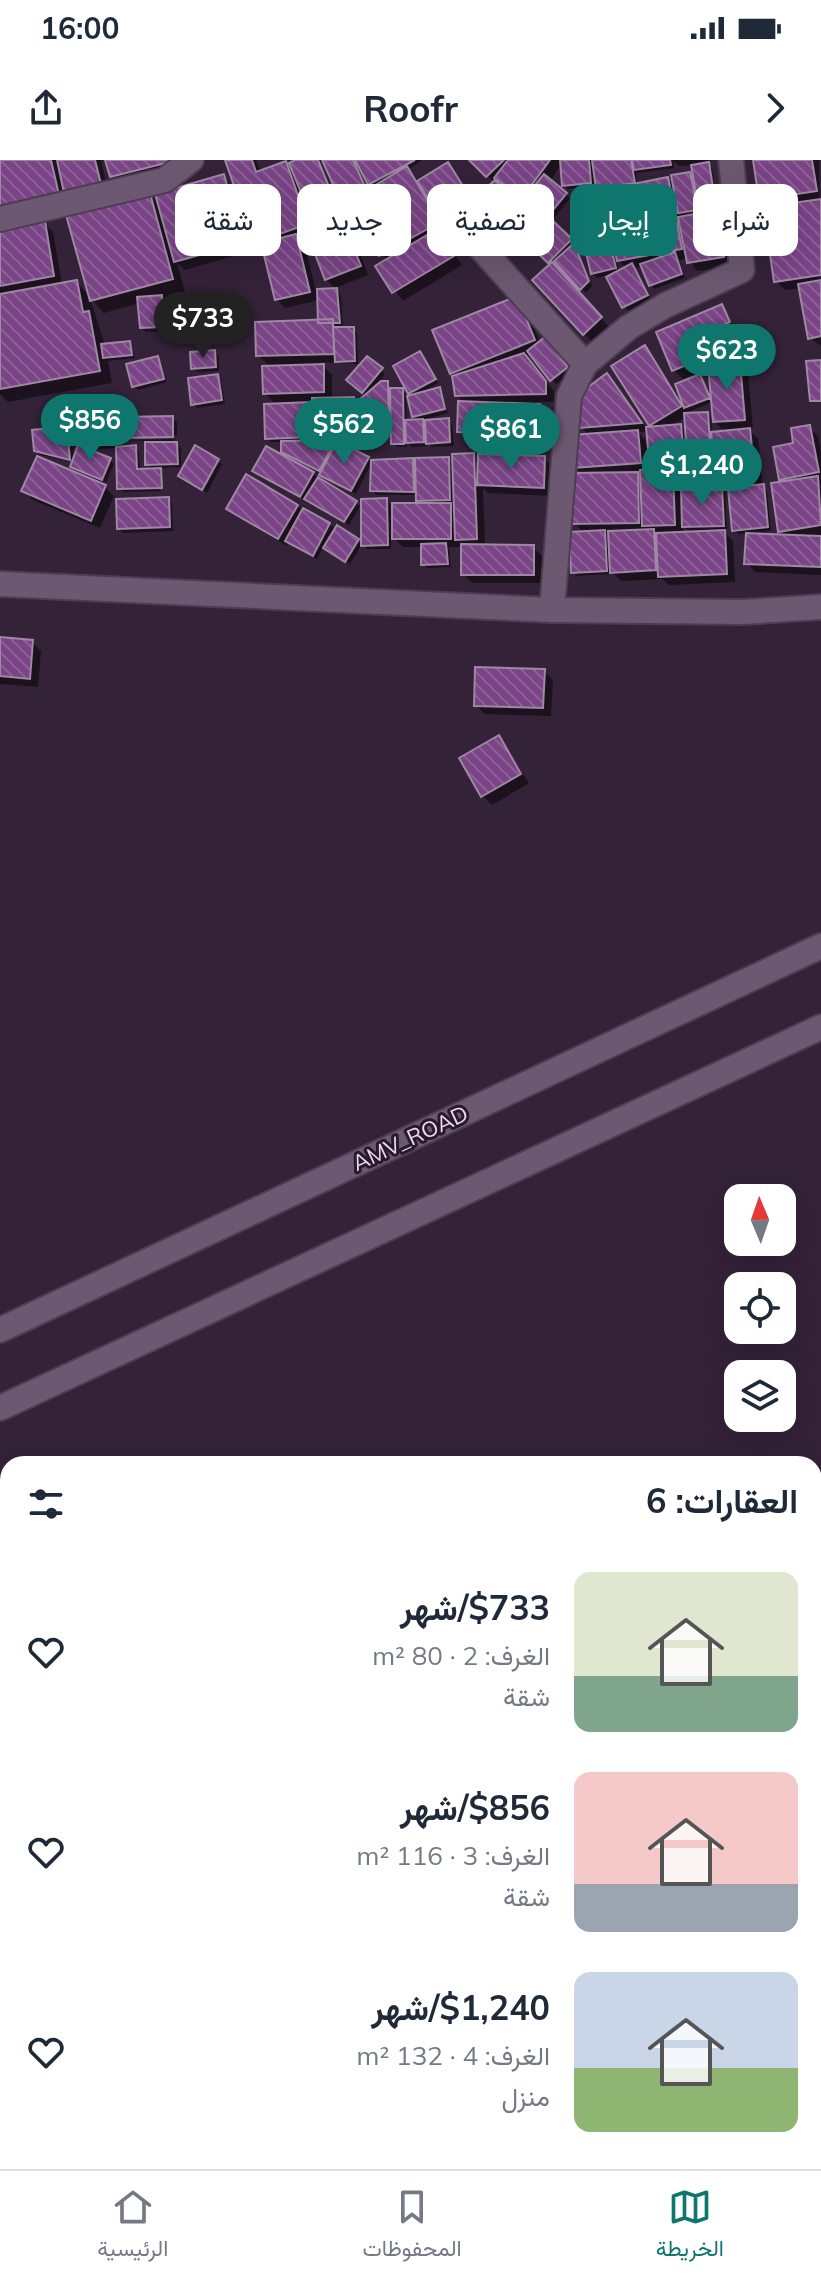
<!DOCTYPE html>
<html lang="ar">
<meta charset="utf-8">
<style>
body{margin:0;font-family:Mulish,Vazirmatn,sans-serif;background:#f6f6f7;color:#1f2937;direction:rtl;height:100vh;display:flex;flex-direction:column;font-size:30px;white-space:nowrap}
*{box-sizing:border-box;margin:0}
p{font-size:26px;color:#747a83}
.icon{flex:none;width:44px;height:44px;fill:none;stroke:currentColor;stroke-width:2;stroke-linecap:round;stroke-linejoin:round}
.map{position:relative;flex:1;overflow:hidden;direction:ltr}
.details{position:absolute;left:0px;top:1296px;width:822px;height:714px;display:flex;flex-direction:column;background:#fff;border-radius:24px 24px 0 0;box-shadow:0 8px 32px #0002;direction:rtl}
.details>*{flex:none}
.guide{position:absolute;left:24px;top:24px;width:774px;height:72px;direction:rtl;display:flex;gap:16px}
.needle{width:52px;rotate:358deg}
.buttons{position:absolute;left:724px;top:1024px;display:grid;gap:16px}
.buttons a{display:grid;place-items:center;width:72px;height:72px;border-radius:16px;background:#fff;box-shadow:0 8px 32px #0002;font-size:40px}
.price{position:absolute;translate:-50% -68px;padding:0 18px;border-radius:28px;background:#0f766e;color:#fff;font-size:26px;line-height:52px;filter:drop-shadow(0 2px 4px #0008)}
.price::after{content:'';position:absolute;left:50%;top:48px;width:24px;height:18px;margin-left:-12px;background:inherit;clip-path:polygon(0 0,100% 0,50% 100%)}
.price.on{background:#222;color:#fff}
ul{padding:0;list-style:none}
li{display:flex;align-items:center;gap:24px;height:200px;padding:0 24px}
li span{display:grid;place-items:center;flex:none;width:224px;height:160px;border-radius:16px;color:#555}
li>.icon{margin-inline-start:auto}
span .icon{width:96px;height:96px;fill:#fffc;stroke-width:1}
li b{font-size:34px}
h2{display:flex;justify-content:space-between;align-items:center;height:96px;padding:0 24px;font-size:34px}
.chip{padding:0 28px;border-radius:16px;background:#fff;box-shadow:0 8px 32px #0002;font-size:28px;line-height:72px}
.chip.on{background:#0f766e;color:#fff}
.status{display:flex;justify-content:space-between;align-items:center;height:56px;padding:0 40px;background:#fff;direction:ltr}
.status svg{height:22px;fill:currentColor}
header{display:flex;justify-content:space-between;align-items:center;height:104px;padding:0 24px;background:#fff;font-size:36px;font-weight:700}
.menu{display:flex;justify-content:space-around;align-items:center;height:112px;border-top:2px solid #e0e1e3;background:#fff;font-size:22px;color:#747a83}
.menu a{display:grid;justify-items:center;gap:4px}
.menu .on{color:#0f766e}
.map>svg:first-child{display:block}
</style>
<div class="status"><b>16:00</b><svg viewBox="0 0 49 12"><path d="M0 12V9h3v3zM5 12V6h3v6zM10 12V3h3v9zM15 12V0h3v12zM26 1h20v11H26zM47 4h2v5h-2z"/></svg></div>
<header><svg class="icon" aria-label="forward" viewBox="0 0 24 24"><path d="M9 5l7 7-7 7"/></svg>Roofr<svg class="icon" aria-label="share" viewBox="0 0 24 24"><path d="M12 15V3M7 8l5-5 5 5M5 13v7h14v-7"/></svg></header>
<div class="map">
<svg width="821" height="2009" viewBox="0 0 821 2009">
<defs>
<pattern id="building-back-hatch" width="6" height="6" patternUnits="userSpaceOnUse" patternTransform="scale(2)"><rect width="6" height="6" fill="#7a4486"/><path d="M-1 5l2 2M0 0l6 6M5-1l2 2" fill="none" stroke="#8d5f97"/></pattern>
</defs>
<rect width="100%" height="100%" fill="#342238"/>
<path fill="#0007" fill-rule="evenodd" d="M0,0h101l7,33 -41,11z
M108,0h71l2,10 -61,14 -8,-8z
M227,0h29l5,13 25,-9 9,10 4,-14h17l20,50 -20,8 -9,-10 6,19 27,-10 9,9 19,49 -33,13 -9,-9 -16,-44 -12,4 7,7 11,45 21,-1 4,5 2,34h10l4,4 1,31 -39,-2 13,13v25l22,-1 7,8 6,-11 -14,-12 14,-26 18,16 -7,9h9l4,7h11l4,4 1,28h16l4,4 21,-6 4,4 2,22 -22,1 -5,-5v4l-15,1 -5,-5v5h-10l-4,-11 -26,1 -5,-4v-17h-4v22l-29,1 43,23 -16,32 -69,-39 -4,-13h-12l-4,-4 10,-33 -13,-12 6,-26 -12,-12 62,-33 -1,-22 -34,8 -9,-9 -11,-48 -9,-9zM306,241h8v8z
M325,0h97l-14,10 11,12 32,-13 22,33 22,-19 -23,-23h240l-5,3 5,5 6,37 -25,9 22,-2 9,9 8,45 -35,5 -9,-13 -9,2 6,18 -31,11 -11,-23 -8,2 16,32 -23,11 -21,-36 -10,3 -4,-5 8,-63 8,18h3l-7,-36 -7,-6 -30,3 -4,-4 -2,-21 -12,17 20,17 -19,24 27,27 14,37 -6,7 -29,-31 -4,4 56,61 -16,16 -9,-9 -32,-70 -23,-22 19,-19 -48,-42 -4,4 40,43 -23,22 -41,-45 -26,16 -8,-9 9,19 -6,4 21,30 -59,36 -25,-34 9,-6 -36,-60 -5,2 -4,-4zM673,1l6,5 14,-1 3,15 -6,-6 -15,12 -7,-7 -31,6 -1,-12 38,-5zM361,10l13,18 -6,4 -9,-21zM616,98l10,10 -7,4z
M755,0h64l2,186 -11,-8 -9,-50 -16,2 -9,-9 -6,-73 -9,-9z
M223,17l9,9 19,65 -66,19 -8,-7 8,29 -23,6 4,11 32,-3 4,4 2,20 -58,2 -4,-4 -2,-25 -36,10 -14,-15 15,47 24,-2 6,15 -27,3 4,22 -104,19 -8,-8v-163l44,-8 9,9 9,52 14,-2 14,14 60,-101 10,10z
M526,147l14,36 9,1 22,28 -15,12 -25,-30 -6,2 29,35v11h-18l12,13 -2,28 -78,-3 -9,-9 6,-28 -8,-8 -5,-22z
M722,147l16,25 -18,7 8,21 -12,5 23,-1 9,9 5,55 -5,1 10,10 5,47 4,5 4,39 -18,5 32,1 -5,-5 4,-48 -3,-4 15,-34 13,-18 9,9 3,16v83h-4l4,3v37l-66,-3 -8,-9 1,-30 -10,1 -4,-4 -4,-41 -5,1 2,39 -5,1 11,11 2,41 -66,3 -7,-6 -41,2 -11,-11v4l-33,2 -4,-4 11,-39 -10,-10 9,-48 -8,-8 15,-31 -8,-8 25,-53 40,54h7l-4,-4 -5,-77 37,55 18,-27 12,25 -2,-34 -27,12 -9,-9zM713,242l2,20 11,11 -14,1 -1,-16 -4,-4 -18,1 -1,-3zM686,257l2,16 -8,-7 -11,1zM638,272h10l1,12zM648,296l7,8 32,-3v-5l6,6 23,-1 1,12 -5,-5 -33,9 -6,-7 -24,1zM716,319l9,9h-8zM683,366l8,8h-7z
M214,192l5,4v15l-22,1 -4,-4z
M420,194l18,29 -17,10 18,-3 9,23 -29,8 -5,-5v-20l-4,-4z
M157,198l10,24 -29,8 -4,-4z
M217,216l4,4 4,24 -28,4 -4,-4z
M114,254l4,4 2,30 15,-1 4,4 1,20 13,-1 -6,-6v-23l-21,-1 51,-1 -4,1 8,8v19l-23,1 4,3 -2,20 -36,1 -5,-4 -1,-40 -23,1 -4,-4z
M172,258l5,4v13l-54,2 -1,-18z
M66,268l5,4 3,30 36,-2 4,4 -8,18 -30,-12 -2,-8 -34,-7 -4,-5z
M196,288l26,16 -15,29 -27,-17z
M473,295l7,7 64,-4 9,9 -1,29 -64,-3 -5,-5 2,58 48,1 9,9v27h-70l-9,-9v-27h-14l2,20 -24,1 -4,-4v-17h-20l-12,-12v14h-24l-4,-4 24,-45 4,5h32l-5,-10h-42l-4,-5 40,-30 6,5 30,-6 7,7z
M255,311l58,3 47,32 -11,19z
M105,327l9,9 -14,32 -67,-28 -9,-9z
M168,339l4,4 1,28 -50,2 -4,-5z
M297,346l65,38 -12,20 -26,-18 -7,13 -28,-16 -2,3 -59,-37z
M0,479l32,3 9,9 -3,36 -38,-3z
M544,511l9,9 -2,36 -66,-2 -9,-9z
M498,578l31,45 -37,22 -9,-9z"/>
<path fill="url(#building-back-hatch)" stroke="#9e88a3" stroke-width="2" d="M0,0h51l8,35 -59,14z
M57,0h38l6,24 -37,9z
M105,0h68l1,1 -64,16z
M225,0h27l4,12 30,-11 22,63 -54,19z
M295,0h23l18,44 -26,11 -21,-52z
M322,0h31l13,29 -26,11z
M355,0h60l-47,25z
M469,0h35l-18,17z
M508,0h42l-28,38 -28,-20z
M560,0h29l2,23 -29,3z
M592,0h39l4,23 -39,6z
M632,0h38l1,5 -37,5z
M753,0h59l5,31 -58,9z
M448,2l23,37 -30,19 -24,-37z
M709,2l6,39 -17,3 -7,-39z
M407,6l33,56 -61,34 -30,-55z
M690,12l8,38 -20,3 -7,-38z
M224,14l19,69 -69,19 -19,-68z
M544,14l23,19 -23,28 -23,-19z
M668,17l14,72 -65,12 -14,-71z
M495,20l13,15 -26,23 -13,-15z
M150,33l23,86 -83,22 -24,-86z
M509,36l25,27 -26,24 -25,-26z
M821,39v76l-47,7 -11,-75z
M602,48l14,60 -25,6 -14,-61z
M716,50l8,47 -37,6 -9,-46z
M340,54l21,52 -36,14 -20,-52z
M550,58l22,21 -24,24 -22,-21z
M45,61l9,55 -54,10v-57z
M437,69l17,27 -62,37 -17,-27z
M296,74l14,58 -35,8 -14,-57z
M574,83l15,38 -9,9 -26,-29z
M675,92l7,22 -33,12 -9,-22z
M552,102l50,55 -19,18 -51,-55z
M632,103l16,32 -26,13 -16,-31z
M77,120l6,32 6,-1 11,60 -100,18v-95z
M821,120v56l-13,3 -10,-55z
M337,128l3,35h-22l-1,-34z
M162,135l2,32 -24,1 -3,-31z
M517,136l18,44 -85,34 -18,-44z
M199,143l2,24 -35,4 -2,-24z
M722,144l8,18 -18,8 9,21 -49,20 -16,-39z
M333,159l1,35 -78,2 -1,-34z
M333,167h21l1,34 -20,1z
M545,177l23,30 -18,14 -23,-30z
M130,181l2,14 -29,3 -2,-14z
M645,185l37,61 -33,20 -38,-60z
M215,190l1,17 -25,2 -1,-17z
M420,191l16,28 -28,15 -15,-28z
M524,193l22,28v13l-91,2 -3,-20z
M158,196l6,23 -32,8 -6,-23z
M367,196l16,12 -21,25 -16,-13z
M821,200v41h-11l-4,-40z
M740,202l5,58 -32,2 -5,-57z
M324,204v28l-61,2 -1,-28z
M607,213l35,50 -62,5v-35z
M218,214l4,26 -31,5 -3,-27z
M700,214l10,24 -26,10 -9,-24z
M381,221h7l1,52 -28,1 -2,-34z
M440,227l5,22 -33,8 -5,-21z
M390,228h13l1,56h-13z
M354,237l1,38 -42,1 -1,-38z
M458,241l82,3 -2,31 -81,-3z
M310,242l1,35 -46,2 -1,-35z
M115,252l2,32 -28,2 -2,-33z
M708,252l3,46 -24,1 -3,-46z
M173,256v21l-52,1 -1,-21z
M449,258l1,24 -24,2 -1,-24z
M423,259l1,23 -18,1 -1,-23z
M681,264l3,34 -35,2 -3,-33z
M810,265l9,47 -40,8 -6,-33 20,-4 -2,-15z
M67,266l3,34 -36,-9 -2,-21z
M750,268l5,50 -39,4 -5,-50z
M638,270l3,33 -68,5 -2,-33z
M336,280l-17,31 -38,-19v-11z
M337,281l32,16 -18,34 -32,-16z
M145,282h32l1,22 -33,1z
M78,285l33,13 -9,22 -32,-13z
M136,285l1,24 24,-1 1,20 -45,1 -1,-42z
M195,285l24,14 -17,31 -24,-14z
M266,286l48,26 -14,25 -48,-26z
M474,293l3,86 -22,1 -3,-86z
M478,294l67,2 -1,32 -67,-3z
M37,296l69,29 -15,36 -70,-30z
M449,297l1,43 -34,1 -1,-43z
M413,298l1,34 -44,-1 1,-31z
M713,306v18l-36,2v-19z
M673,308l2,57 -33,1 -2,-56z
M638,312l1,51 -67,1 -1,-51z
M246,314l52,31 -20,34 -52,-30z
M818,316l3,49 -43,7 -7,-49z
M318,317l39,24 -13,21 -40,-23z
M764,324l4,43 -36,4 -4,-43z
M722,326l2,40 -42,1 -1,-39z
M169,337l1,30 -53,2 -1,-30z
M387,338l1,47 -27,1v-47z
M392,343h59v36h-59z
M303,348l27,15 -17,33 -28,-15z
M337,365l22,14 -14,23 -22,-14z
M654,369l2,41 -46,3 -2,-42z
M605,370l2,41 -36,2 -2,-41z
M725,370l2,44 -69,3 -2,-44z
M746,373l75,3v31l-77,-3z
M446,383l2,21 -27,1v-21z
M461,384l73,1v30h-73z
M0,477l33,3 -3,39 -30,-3z
M475,507l70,2 -2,39 -69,-2z
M499,575l22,39 -40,23 -22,-39z"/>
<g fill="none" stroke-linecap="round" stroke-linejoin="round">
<g stroke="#4c3d50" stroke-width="28">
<path id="minor" d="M0,59l165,-39 26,-20
M471,77l114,127
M0,424l552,26 191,2 78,-5
M552,450l17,-214 16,-32 44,-37 37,-22 76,-35 -11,-110
M0,1170l821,-384
M0,1248l821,-381
M814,1608l7,-4
M814,1954l7,-4
M109,2009l12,-7
M716,2009l13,-7"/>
</g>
<use href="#minor" stroke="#6c5871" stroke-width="24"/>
</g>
<g text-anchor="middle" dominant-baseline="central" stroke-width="6" stroke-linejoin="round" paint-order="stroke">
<g font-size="22" fill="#e8ddeb" stroke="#2a182e">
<text transform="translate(410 978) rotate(-25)">AMV_ROAD</text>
</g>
</g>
</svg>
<div class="buttons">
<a><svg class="needle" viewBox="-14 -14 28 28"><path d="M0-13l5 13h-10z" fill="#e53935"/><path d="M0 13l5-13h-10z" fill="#747a83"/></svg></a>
<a><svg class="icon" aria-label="locate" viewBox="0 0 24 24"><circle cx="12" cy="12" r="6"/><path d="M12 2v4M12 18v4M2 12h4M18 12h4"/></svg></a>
<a><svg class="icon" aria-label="layers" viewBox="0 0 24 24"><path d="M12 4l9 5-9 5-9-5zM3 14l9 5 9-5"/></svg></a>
</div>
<b class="price on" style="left:203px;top:200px">$733</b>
<b class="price" style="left:727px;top:232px">$623</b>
<b class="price" style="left:90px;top:302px">$856</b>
<b class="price" style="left:344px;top:306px">$562</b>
<b class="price" style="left:511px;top:311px">$861</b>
<b class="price" style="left:702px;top:347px">$1,240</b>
<div class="guide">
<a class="chip">شراء</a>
<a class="chip on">إيجار</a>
<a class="chip">تصفية</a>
<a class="chip">جديد</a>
<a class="chip">شقة</a>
</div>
<section class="details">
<h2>العقارات: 6<svg class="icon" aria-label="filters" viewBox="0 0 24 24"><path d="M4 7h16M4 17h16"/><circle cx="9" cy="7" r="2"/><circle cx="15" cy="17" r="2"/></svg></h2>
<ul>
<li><span style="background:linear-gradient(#dfe7d0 65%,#7fa58c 0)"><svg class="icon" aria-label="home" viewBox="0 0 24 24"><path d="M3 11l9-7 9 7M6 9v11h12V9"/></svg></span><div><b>$733/شهر</b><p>الغرف: 2 · 80 m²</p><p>شقة</p></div><svg class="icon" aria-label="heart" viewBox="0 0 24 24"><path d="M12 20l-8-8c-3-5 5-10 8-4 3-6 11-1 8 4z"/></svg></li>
<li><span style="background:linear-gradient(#f6c9c9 70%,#9aa5b1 0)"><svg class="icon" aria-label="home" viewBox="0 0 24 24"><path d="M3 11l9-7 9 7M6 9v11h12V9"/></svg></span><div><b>$856/شهر</b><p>الغرف: 3 · 116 m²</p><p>شقة</p></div><svg class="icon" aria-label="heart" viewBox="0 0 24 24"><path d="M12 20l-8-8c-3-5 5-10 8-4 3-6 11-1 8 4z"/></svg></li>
<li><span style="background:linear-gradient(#c9d6e8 60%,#8fb573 0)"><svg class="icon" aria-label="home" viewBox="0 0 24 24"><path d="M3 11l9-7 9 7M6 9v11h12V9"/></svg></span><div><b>$1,240/شهر</b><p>الغرف: 4 · 132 m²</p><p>منزل</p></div><svg class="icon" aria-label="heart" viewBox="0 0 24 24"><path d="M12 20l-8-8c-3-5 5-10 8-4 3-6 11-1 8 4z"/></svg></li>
</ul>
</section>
</div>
<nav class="menu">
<a class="on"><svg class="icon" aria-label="map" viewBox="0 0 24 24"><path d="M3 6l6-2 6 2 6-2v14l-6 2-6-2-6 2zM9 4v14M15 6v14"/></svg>الخريطة</a>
<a><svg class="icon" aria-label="saved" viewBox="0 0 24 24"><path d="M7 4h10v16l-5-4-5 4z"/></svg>المحفوظات</a>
<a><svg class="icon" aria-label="home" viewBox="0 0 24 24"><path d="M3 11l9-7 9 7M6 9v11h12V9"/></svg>الرئيسية</a>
</nav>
